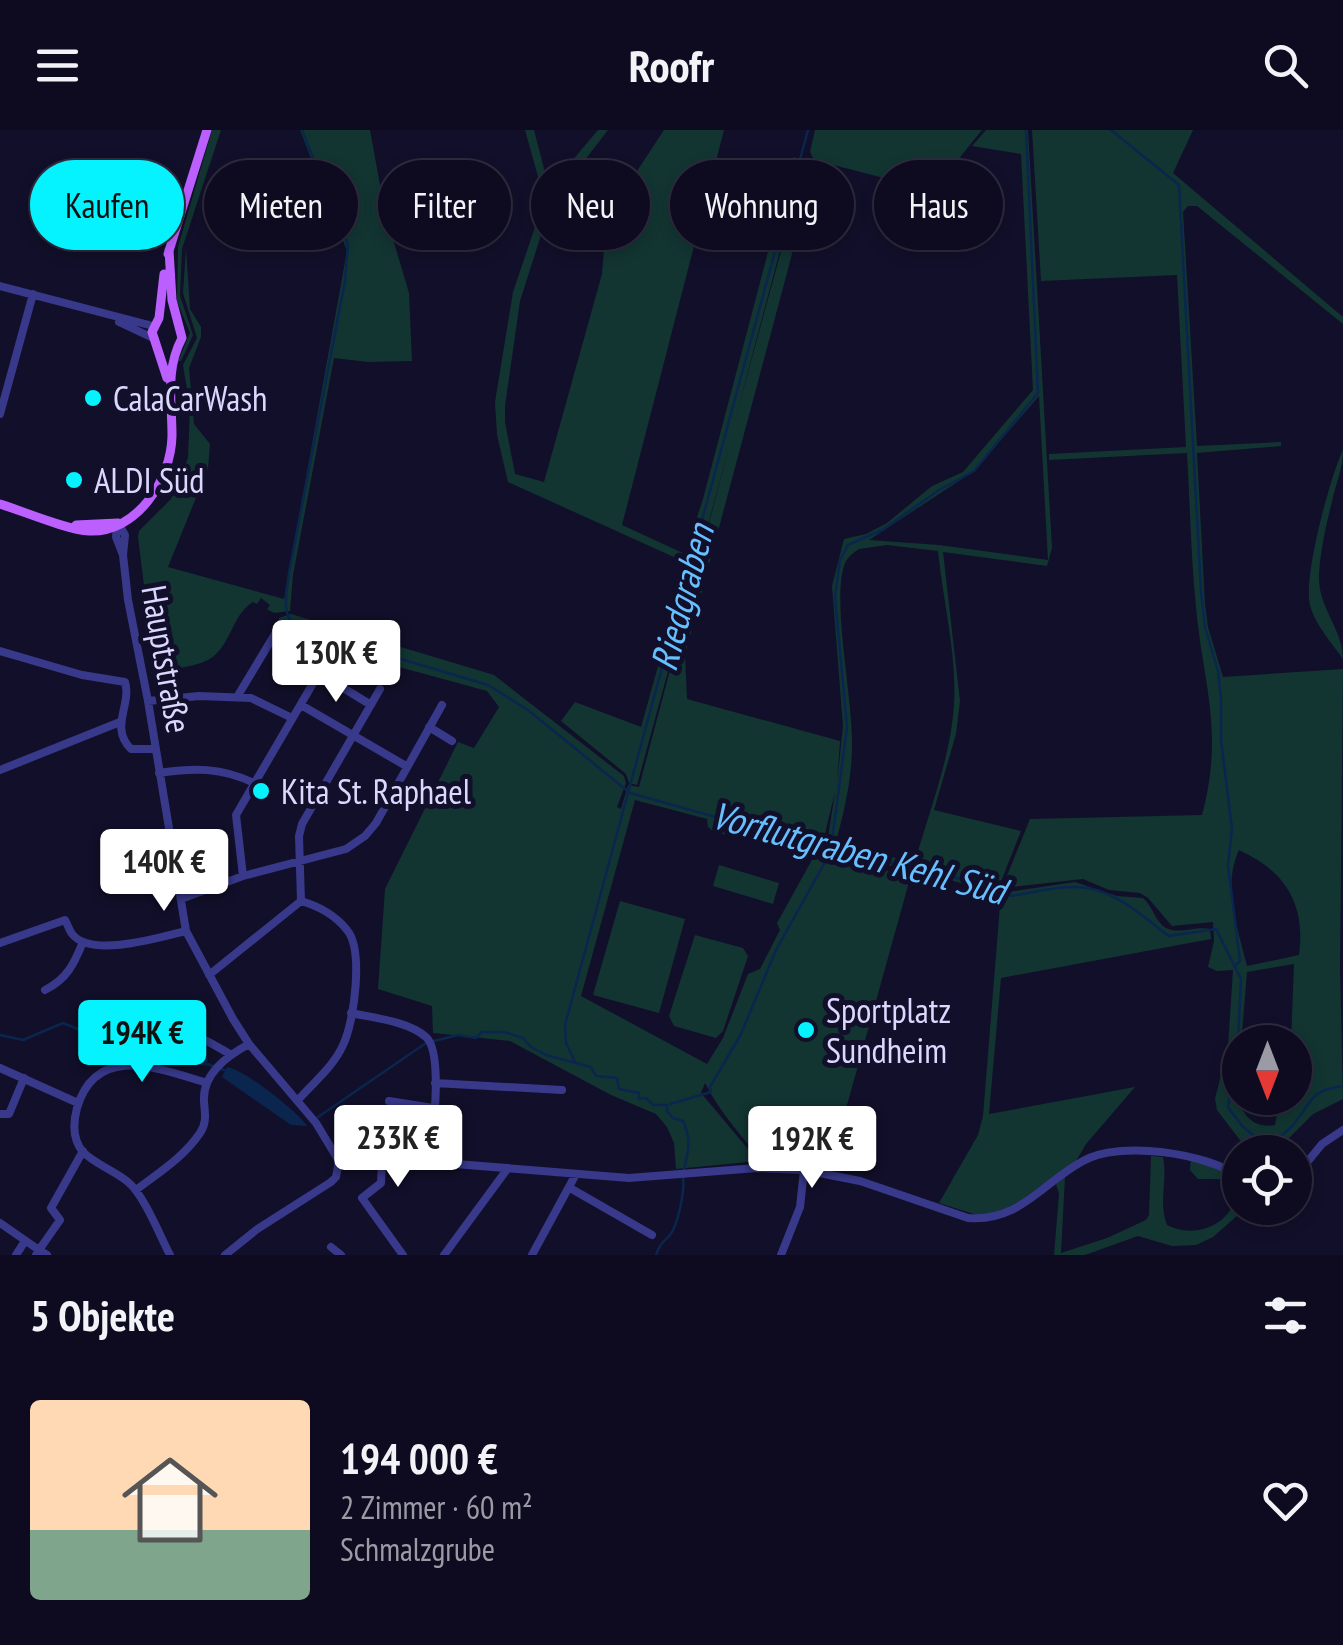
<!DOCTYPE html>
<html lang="de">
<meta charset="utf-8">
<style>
body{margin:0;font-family:"PT Sans Narrow",sans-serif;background:#1c192d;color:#f1f3f6;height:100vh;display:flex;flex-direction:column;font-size:38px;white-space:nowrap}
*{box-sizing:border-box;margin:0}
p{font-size:32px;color:#9b9ba5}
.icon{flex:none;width:55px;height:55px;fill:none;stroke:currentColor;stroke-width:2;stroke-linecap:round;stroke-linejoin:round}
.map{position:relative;height:1125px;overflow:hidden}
.panel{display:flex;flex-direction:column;background:#0e0b20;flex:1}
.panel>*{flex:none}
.banner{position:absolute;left:30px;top:30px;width:1285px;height:90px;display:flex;gap:20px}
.needle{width:65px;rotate:180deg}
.controls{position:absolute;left:1222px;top:895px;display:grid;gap:20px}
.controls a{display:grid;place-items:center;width:90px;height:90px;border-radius:50%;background:#0e0b20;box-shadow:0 5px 15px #0003,0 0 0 2px #2e2b3e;font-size:50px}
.price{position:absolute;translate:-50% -85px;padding:0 22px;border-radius:10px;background:#fff;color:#222;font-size:32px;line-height:65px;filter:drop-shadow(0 2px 5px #0008)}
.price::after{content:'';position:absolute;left:50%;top:60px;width:30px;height:22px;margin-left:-15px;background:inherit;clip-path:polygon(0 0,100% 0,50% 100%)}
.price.active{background:#04f3ff;color:#111}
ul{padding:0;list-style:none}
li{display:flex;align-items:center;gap:30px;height:250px;padding:0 30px}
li+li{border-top:2px solid #2e2b3e}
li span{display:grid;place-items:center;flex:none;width:280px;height:200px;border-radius:10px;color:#555}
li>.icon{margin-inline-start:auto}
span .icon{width:120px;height:120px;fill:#fffc;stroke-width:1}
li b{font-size:42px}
h2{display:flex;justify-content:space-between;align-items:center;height:120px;padding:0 30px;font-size:42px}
.pill{padding:0 35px;border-radius:45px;background:#0e0b20;box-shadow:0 5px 15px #0003,0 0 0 2px #2e2b3e;font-size:35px;line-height:90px}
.pill.active{background:#04f3ff;color:#111}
header{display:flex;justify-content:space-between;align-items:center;height:130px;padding:0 30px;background:#0e0b20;font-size:45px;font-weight:700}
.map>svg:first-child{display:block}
</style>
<header><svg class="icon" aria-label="menu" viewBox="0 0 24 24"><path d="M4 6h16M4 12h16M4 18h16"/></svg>Roofr<svg class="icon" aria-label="search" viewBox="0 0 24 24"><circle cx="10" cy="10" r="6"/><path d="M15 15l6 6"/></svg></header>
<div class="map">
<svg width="1343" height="1125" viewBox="0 0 1343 1125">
<rect width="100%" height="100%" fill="#120f2a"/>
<path fill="#123532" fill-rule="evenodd" d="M212,0h9l-39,119 -2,47 13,39 -12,26h-3l12,-28 -13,-32 1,-54z
M300,0h70l15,82 24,81 3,68 -44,1 -34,-4 -41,217 -3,36 -16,2 -7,-4 3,-4 -9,-7 -4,6 -4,-2c-22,13 -22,46 -45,58 -16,8 -40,9 -57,13l6,-6 4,-16 -10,18 2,-11 -15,-121 1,-6 32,-32 17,-41 2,-51 -7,-42 14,-27 -14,-45 3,-45 4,61 11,18v10l-12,31 5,56 16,20 -2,24 -40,99 116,32 63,-348z
M525,0h9l15,58 49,-58h10l-57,74 -31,97 -15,105v16l10,52 29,8 58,-208 3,-36 7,-29 52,-79h60l-102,395 63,29 18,-55 90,-342 11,3 -70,264 71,-261 3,-2 8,3 -131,491 2,44 153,42 -3,43 6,-58 -11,-140 12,-47 22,-5 21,-11 45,-37 31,-14 70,-82 -12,-236 -49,-8 14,-16h42l24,418 -5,18 -104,-14 17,149 -4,33 -22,76 87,21 -23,58 -7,2 -87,-23 -74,-13 -4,-4 9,-59 -15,62 -106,-22 -6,-5 -1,-8 -72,-19 -54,196 126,68 16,-26 25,-64 12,-5 20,-39 -3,-7 36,-65 98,17 -82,295 -65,-6c-21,-27 -44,-51 -59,-81l-4,10 47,56v13l-72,7 -2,-26 -7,-16 -11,-13 -45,-19 -101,-54 -77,-8 -1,-27 -54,-17 7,-100 73,-147 16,6 25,-41 -12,-16 -209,-57 1,-16 12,-4 203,61 130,101 2,7 -9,24 4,2 7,-24 11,2 92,-347 -94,345 -8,-2 -3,-9 -65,-53 14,-19 66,25 46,-164 -179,-81 -11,-47 -2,-33 18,-110 21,-62 8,-39zM1039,266l9,164 -109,-15 -70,-5 105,-69zM887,415l51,6c5,50 19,104 16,153 -3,53 -25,107 -39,158l-80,-17c9,-32 17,-66 17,-100 1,-46 -20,-142 -8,-179 2,-8 9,-13 15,-17z
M815,0h167l-21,26 -13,32 -6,5 -128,-33 -4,-8z
M1032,0h161l-20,43 170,144v7l-146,-118h-9l-5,6 14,234 84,-4v4l-84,7 8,151 3,23 15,50 120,-8 -3,299 3,131 -30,15 -38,38h-35v22l-13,-10 16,-20 -26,-34 -2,-11 13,-52 5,-77 -16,1 -9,-4 6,-26 -1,-19 -41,4 -24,-28 -8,-5 -31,-3 -26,-11 -81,9 28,-69 172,-4c22,-83 2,-127 -6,-207 -5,-51 -6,-103 -9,-155l-138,7v-6l137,-7 -9,-172 -136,6zM1239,720c46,21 67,54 60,105l-52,11c-9,-37 -25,-80 -8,-116zM1294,834l-3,78h4v56h-15l-5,27c-22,4 -34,-11 -38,-31l10,-122z
M1343,320c0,18 -6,30 -10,47 -6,25 -13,53 -14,79 -1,32 24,53 24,83 -11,-16 -28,-34 -33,-54 -7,-28 20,-128 33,-155z
M719,735l60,18 -6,21 -60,-18z
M1075,752l42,14 26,2c9,8 11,19 19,27 12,12 34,0 48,4l1,10 -210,39 -12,136 146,-27 -49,57 -10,17 -59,42 -23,11 -14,2 -41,-13 39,-68 5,-19 18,-223z
M620,771l65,18 -26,94 -66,-18z
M695,805l48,13 5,8 -25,75 -7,7 -42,-12 -5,-10z
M1151,1026l12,1c5,25 -5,44 4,68 30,16 72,-3 69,-40l-9,-6h-29l-8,-9 1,-12 23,6 26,16v28h6l-33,29 -17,8 -24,1 -34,-10 -53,19h-31l5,-61 -3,-10 9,-7 -4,76 46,-15 39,-18 3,-5z"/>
<path fill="#0a264e" d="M100,900c35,1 77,10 108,27l-1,9 -107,-21 -9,-5 -1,-6z
M227,937c17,2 72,46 80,59l-16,-1 -69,-48z"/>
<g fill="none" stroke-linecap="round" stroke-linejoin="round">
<path stroke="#0a264e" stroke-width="2.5" d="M302,0l46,115 -3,36 -56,292c-2,19 -9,41 8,55l191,57 40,25 102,83 189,53 176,41 16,9c20,-3 42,-9 62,-9 37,-2 69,29 96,49l47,-7 25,50 -4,81 -9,47c14,20 21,30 45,36 6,-6 14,-11 19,-17 21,-24 15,-35 51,-40
M1111,0l68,55 22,406 4,36 13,44 3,28v41l11,89 -4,36 12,96 -4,4
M831,718l16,-121 -12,-130 5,-37 8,-15 36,-16 55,-39 35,-19 64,-78 -12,-263
M0,905l23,5 40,-17 27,11
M434,911l24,-6 18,3 6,-6h22l19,6 8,9 15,8 45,12 5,9 21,2 2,11 20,4v6l7,-1 7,7h14v6l6,7 10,3c9,20 5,30 1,49
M207,934l17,6
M576,934l-10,-21 -1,-18 243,-895
M670,974l41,-12 -1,-5 31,-53 35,-84 48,-86
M318,987l108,-74
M656,1125c3,-10 7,-13 14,-20 8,-10 15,-45 13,-57"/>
<path stroke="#38398b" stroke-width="8" d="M0,156l153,40
M119,192l34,16
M0,284l33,-120
M118,393l7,12 -2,20 5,45 20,101 38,230 47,88 16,25 67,79 23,38 -3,16 -5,5 -75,48 -31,25
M117,395l-1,12 7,18
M0,521l82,24 43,7c7,23 -16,45 6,67h24
M237,567l38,-63
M148,571l51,-5 52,2 41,20
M301,575l105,61
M429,597l23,14
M0,640l120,-48
M159,643c35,-5 62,-6 95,10
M243,746l-7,-61 83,-142 52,32
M181,769l62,-23 103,-27 19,-13 11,-13 66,-118
M0,813l65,-23c3,5 4,11 8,15 20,23 88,2 113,-4
M209,845l92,-74 -2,-65 3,-12 78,-135
M45,860c22,-11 29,-26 38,-48
M351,883c23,5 57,8 75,24 18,16 6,100 5,125
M136,887l71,24 23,13
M0,938l78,35
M435,953l127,7
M298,970c15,-17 36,-34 45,-55 11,-22 21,-95 4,-115 -11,-14 -29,-24 -46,-29
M389,971l44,7
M0,984h9l15,-36
M339,1031l92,1 198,16 128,-10 47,2 56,11 108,37c52,4 74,-35 115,-57 37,-21 123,-8 157,16
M382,1032l-1,21 -19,15 41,57
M1295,1047l27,-33 21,-14
M570,1058l82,47
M136,1060c22,-17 48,-33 64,-57 7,-10 5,-20 4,-31 -2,-28 23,-46 45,-58
M0,1093l39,27 -3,5
M331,1117l10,8
M16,1125l9,-14
M47,1125l-8,-5 21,-30 -9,-12 32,-57
M170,1125c-10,-19 -26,-60 -42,-73 -13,-11 -33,-18 -45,-30 -11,-13 -10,-29 -6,-44 19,-66 83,-39 130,-25
M444,1125l64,-87
M532,1125l44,-81
M781,1125l19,-48 4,-37"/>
<path stroke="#bb5fff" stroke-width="9" d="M168,124l39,-124
M164,144l-5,44 -7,14 15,46
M0,374c23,7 67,26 89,27 48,2 82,-51 83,-95 0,-35 -7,-66 10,-98l-10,-38 -3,-50
M76,395l42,-2"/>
</g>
<g fill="#04f3ff" stroke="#120f2a" stroke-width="4">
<circle cx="93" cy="268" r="10"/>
<circle cx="74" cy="350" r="10"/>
<circle cx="261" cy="661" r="10"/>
<circle cx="806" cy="900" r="10"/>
</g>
<g text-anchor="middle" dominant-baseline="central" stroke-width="10" stroke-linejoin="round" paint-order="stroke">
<g font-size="35" fill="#dbd8ff" stroke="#120f2a" text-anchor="start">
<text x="113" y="268">CalaCarWash</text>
<text x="94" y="350">ALDI Süd</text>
<text x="281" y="661">Kita St. Raphael</text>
<text x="826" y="880">Sportplatz<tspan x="826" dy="40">Sundheim</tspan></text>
</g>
<g font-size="35" fill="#dbd8ff" stroke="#120f2a">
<text transform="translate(167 529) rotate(80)">Hauptstraße</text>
</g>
<g font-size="38" font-style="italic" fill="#66c0ff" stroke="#120f2a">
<text transform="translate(681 467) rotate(-75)">Riedgraben</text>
<text transform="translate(859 722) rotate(15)">Vorflutgraben Kehl Süd</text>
</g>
</g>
</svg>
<div class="controls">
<a><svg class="needle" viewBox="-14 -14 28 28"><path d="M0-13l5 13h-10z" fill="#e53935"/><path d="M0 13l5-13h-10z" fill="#9b9ba5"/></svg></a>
<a><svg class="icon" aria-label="locate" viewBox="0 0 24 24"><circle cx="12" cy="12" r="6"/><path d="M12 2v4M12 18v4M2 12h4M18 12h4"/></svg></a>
</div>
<b class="price" style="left:336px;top:575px">130K €</b>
<b class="price" style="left:164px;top:784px">140K €</b>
<b class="price active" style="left:142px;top:955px">194K €</b>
<b class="price" style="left:398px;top:1060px">233K €</b>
<b class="price" style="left:812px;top:1061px">192K €</b>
<div class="banner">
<a class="pill active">Kaufen</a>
<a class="pill">Mieten</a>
<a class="pill">Filter</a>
<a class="pill">Neu</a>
<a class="pill">Wohnung</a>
<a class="pill">Haus</a>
</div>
</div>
<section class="panel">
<h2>5 Objekte<svg class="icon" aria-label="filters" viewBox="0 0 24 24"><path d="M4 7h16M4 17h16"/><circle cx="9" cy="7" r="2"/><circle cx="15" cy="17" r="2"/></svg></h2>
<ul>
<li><span style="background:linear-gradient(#ffd9b3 65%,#7fa58c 0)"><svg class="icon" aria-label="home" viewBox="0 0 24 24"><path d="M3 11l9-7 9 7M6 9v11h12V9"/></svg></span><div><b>194 000 €</b><p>2 Zimmer · 60 m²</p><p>Schmalzgrube</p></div><svg class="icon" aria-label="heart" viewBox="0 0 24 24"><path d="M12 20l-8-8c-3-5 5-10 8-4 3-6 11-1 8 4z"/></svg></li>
</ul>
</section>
